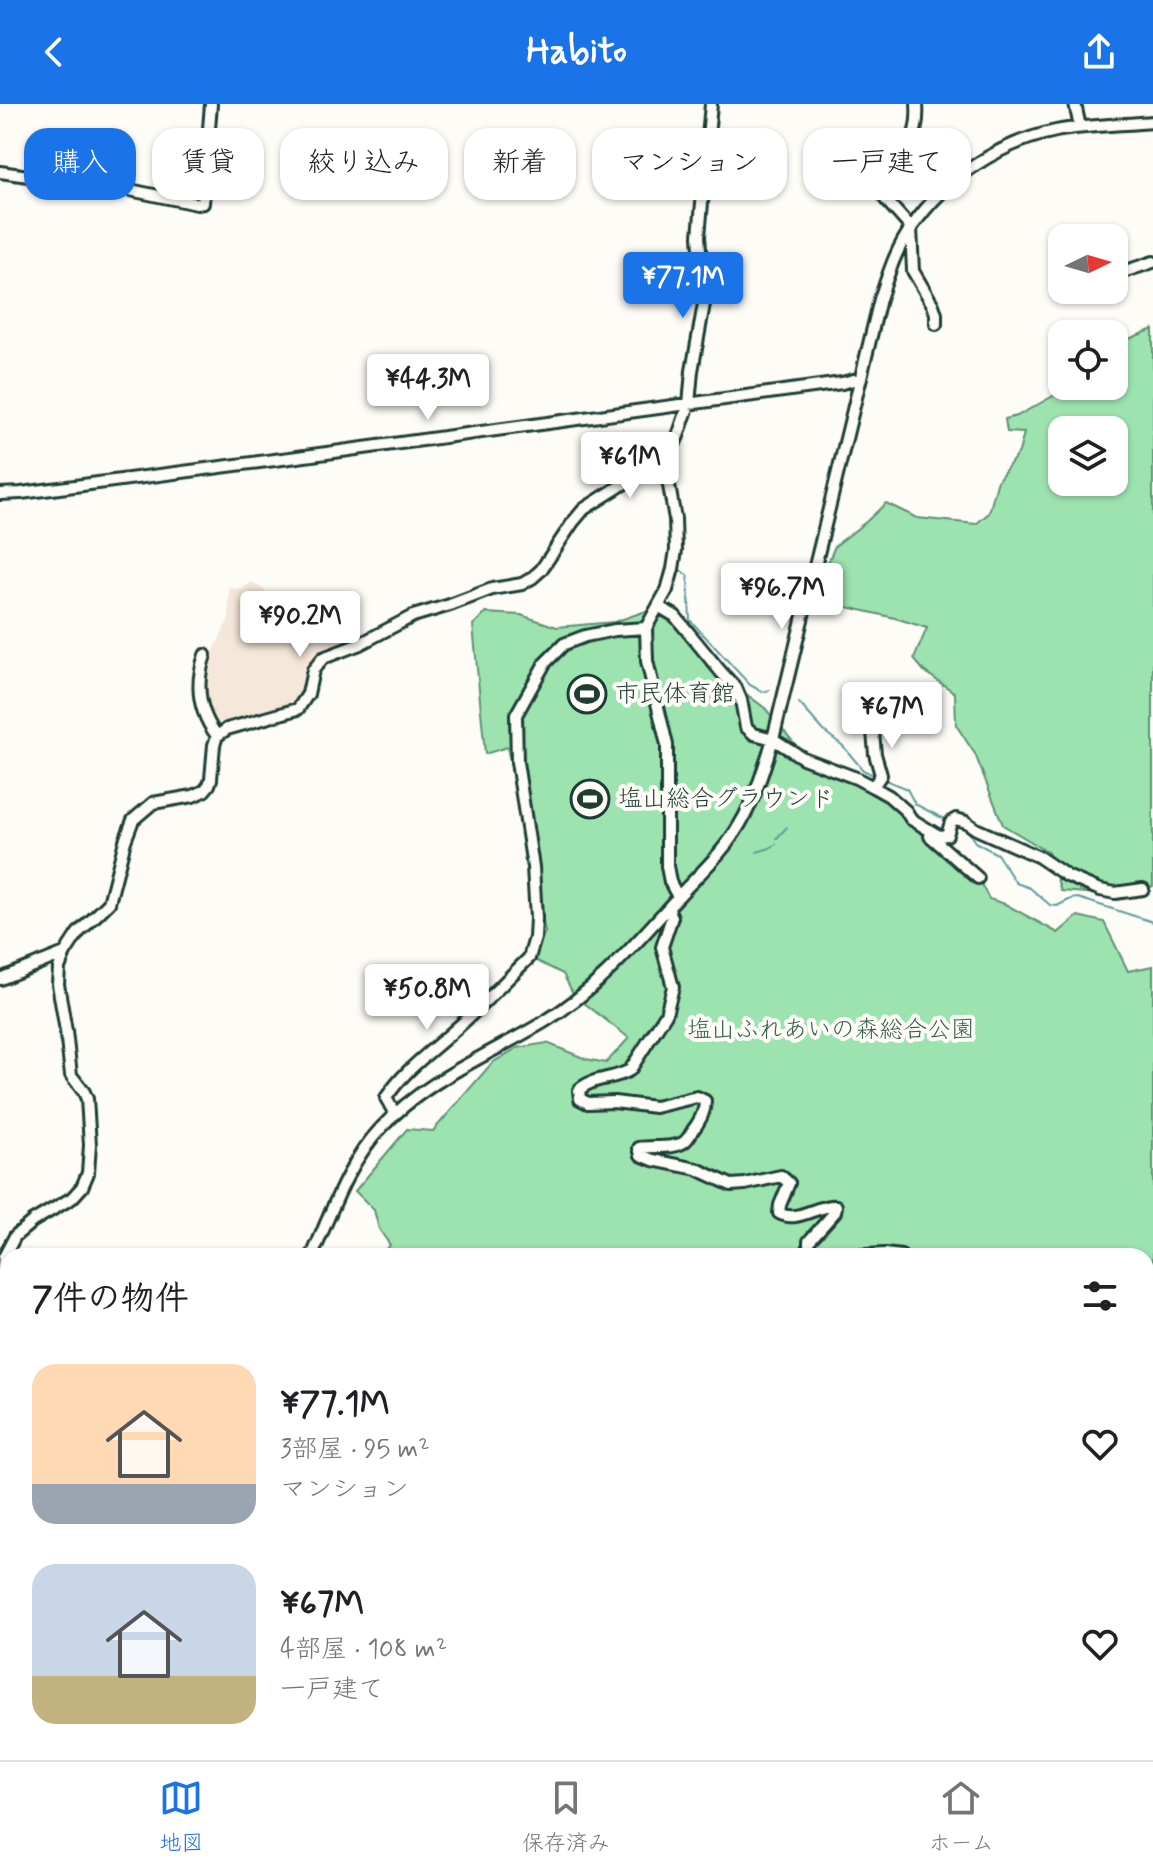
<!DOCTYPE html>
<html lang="ja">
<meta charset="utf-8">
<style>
body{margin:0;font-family:Mynerve,"Klee One",sans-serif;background:#f6f6f6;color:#202124;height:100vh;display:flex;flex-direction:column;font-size:30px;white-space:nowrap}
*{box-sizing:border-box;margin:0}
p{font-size:26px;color:#757577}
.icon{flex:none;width:44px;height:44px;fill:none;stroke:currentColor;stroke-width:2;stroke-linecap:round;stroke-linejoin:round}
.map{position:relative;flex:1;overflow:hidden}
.details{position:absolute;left:0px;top:1144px;width:1154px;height:512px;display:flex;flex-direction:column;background:#fff;border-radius:24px 24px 0 0;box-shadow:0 2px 6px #0004}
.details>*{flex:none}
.banner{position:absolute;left:24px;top:24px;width:1106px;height:72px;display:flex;gap:16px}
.needle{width:52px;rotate:85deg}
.fabs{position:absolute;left:1048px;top:120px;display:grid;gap:16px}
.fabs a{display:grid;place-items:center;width:80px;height:80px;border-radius:16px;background:#fff;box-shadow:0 2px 6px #0004;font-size:40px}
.price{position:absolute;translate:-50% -68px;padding:0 18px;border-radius:8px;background:#fff;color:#222;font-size:26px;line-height:52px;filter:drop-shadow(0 2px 4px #0008)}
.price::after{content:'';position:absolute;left:50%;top:48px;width:24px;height:18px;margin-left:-12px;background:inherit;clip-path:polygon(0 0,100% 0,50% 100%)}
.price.current{background:#1a73e8;color:#fff}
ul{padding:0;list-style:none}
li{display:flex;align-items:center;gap:24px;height:200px;padding:0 32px}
li span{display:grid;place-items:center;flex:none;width:224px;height:160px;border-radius:24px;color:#555}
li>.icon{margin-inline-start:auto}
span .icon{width:96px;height:96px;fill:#fffc;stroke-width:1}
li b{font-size:34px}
h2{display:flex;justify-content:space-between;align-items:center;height:96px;padding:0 32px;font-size:34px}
.chip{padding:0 28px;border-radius:24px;background:#fff;box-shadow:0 2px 6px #0004;font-size:28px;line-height:72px}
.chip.current{background:#1a73e8;color:#fff}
header{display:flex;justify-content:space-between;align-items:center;height:104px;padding:0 32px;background:#1a73e8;color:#fff;font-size:36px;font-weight:700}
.menu{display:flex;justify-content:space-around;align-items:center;height:112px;border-top:2px solid #e0e0e0;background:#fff;font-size:22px;color:#757577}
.menu a{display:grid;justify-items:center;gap:4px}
.menu .current{color:#1a73e8}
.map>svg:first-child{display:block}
</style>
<header><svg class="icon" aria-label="back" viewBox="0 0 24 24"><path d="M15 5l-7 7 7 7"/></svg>Habito<svg class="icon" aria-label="share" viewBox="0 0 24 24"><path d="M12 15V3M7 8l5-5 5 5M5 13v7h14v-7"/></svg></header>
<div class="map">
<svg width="1153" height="1656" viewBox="0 0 1153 1656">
<rect width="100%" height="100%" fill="#fdfcf7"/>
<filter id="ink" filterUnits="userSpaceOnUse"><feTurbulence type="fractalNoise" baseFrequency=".0125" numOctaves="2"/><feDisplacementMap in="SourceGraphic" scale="16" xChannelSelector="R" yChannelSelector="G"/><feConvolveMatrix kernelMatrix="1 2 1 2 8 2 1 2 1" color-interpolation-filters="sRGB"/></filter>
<g filter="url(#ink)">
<path fill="#f5e7d9" d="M252,478l15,10 10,3 9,10 40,11 27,2v21l-32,11 -6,6 -6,7 -4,24 -3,7 -6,7 -9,5 -72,19 -11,-21 -1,-25 3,-17 8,-12 15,-32v-30l13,1z"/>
<path fill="#9de3b0" stroke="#5e9072" stroke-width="2" fill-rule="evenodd" d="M1153,225v557l-30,10 -62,-5 -13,-39 -45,-27 -28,-71 -19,-29 -1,-32 -31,-22 -10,-12 13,-31 -32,-10 -61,-14 -13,-25 14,-33 32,-25 19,-18 31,15 59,6 13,-11 9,-33 21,-28 5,-19 -17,-1 -2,-13 12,-3 45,-25 2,-5h50v-41zM1062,326h52v52h-52z
M649,506l26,6 63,72 27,20 34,41 76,43 103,86 11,21 16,5 53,29 20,-17 26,6 24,49 25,-5v303l-7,-4v-9h-336l-9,-5v5h-422l11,-11 -11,-16 -5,-19 -19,-19 52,-62 26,2 59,-68 25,-15 30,-5 39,16 20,4 23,-25 -55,-43 -11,-21 -30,-15 12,-27 -38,-185 -22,7 -12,-129 13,-12 35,2 36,12 57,-5z
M1146,1269l3,3 4,11v108l-7,7z
M8,1616v32h276v8h-284v-39z
M512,1648h315l-6,8h-271l-6,-5 -8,5h-19z
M968,1648h106v8h-111z"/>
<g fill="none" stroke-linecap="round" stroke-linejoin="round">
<path stroke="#609d9e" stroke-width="2" d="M679,465l9,7 2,44 60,65 13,7 7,-2
M799,599l26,29 17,13 21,25 12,6
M885,676l22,9 8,15 33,17
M961,722l6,4 8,12 22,12 19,29 14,5 20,17 7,1 14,-7 7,-1 75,24
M777,734l10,-11
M757,748l13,-4 6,-4"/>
<g stroke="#1f3d34" stroke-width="16">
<path id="minor" d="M917,0c1,13 0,26 -6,38 -8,18 -33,38 -25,58l25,28 2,43 20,34 3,9v10
M1075,0l5,23
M0,68l57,8 44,4 96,20 6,-1 8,-99
M1114,171l39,-13
M0,390l21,-1 269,-35 552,-75 19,-5
M658,502l17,10 46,56 15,16 5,12 5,27 8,7 19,5 30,19 53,20 17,9 16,9 17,15 5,8 28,17 8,-1 4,-13 5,-3 10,3 10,7 63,28 28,19 33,14 15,3 28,-4
M205,551c-10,29 -7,56 12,81
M873,628l2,22 6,21 -8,12
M930,732l48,42
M678,793l-8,-15 -3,-16v-121l-20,-84 -1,-33 21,-38 6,-21 3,-19 -1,-31 -7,-39 1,-25 9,-19 11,-32 3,-33 12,-67 -5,-68 12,-132
M668,804l4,9 -10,30 11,40 -7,27 -36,56c-16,10 -38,7 -51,20l1,9 8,4 26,-1 41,5 42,-10 8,4c0,10 -4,17 -9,25 -4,4 -7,13 -12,16 -10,7 -32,4 -45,6l2,7 12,5 44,9 34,16 14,-1 36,-8 8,7 -9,22 -1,8c18,11 38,-9 57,-7l-1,6 -26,29v6l6,9
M0,875l65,-26
M395,1010l-9,-16c19,-29 46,-47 71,-70 25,-22 48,-47 72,-70l6,-20 1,-20 -3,-51 -16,-105 -1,-47 29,-52 19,-19 21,-8 30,-6 31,-2
M312,1152c20,-45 35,-92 69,-128 44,-48 108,-73 163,-106 53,-32 92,-79 133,-124 22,-24 47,-46 63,-74 16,-27 24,-56 33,-85l107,-440c8,-24 16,-51 32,-72 33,-48 86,-84 144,-96 32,-6 65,-6 97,-9
M848,1152l37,-2 16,2
M1071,1152h4
M1146,1165l6,3v9l-6,11
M0,1182l4,-29 11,-21 18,-15 39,-23 10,-11 6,-14 2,-28 -3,-46 -3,-7 -13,-17 -5,-44 -8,-47 1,-16 6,-15 13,-20 31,-30 16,-62 8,-21 20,-17 40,-7 11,-5 5,-6 2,-6 3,-34 3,-9 10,-7 71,-20 10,-15 5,-24 10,-12 37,-14 53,-28 37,-11 42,-16 30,-5 10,-6 9,-8 32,-48 11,-13 85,-54
M1146,1261h7
M0,1466l8,5
M0,1505l8,-12"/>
</g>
<use href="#minor" stroke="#fdfcf7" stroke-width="10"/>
</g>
</g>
<defs>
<g id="stadium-ring" transform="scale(2)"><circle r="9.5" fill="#fdfcf7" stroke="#1f3d34" stroke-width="1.5"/><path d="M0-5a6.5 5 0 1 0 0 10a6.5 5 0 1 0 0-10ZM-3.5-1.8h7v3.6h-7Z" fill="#1f3d34"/></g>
</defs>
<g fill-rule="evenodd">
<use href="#stadium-ring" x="587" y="590"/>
<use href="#stadium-ring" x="590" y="695"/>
</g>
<g text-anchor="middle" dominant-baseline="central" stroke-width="8" stroke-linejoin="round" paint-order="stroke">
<g font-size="24" fill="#1f3d34" stroke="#fdfcf7" text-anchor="start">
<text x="615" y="590">市民体育館</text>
<text x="618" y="695">塩山総合グラウンド</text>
</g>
<g font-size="24" fill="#385e4d" stroke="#fdfcf7">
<text x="831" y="926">塩山ふれあいの森総合公園</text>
</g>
</g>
</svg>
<div class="fabs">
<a><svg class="needle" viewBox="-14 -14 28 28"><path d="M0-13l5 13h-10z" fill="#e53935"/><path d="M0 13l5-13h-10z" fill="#757577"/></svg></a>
<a><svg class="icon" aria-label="locate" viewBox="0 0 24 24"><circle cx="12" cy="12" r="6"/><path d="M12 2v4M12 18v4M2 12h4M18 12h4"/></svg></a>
<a><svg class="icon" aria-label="layers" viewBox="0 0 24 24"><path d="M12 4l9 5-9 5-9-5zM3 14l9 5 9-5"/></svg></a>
</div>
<b class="price current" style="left:683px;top:216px">¥77.1M</b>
<b class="price" style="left:428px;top:318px">¥44.3M</b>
<b class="price" style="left:630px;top:396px">¥61M</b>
<b class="price" style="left:782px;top:527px">¥96.7M</b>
<b class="price" style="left:300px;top:555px">¥90.2M</b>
<b class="price" style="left:892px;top:646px">¥67M</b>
<b class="price" style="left:427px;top:928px">¥50.8M</b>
<div class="banner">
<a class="chip current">購入</a>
<a class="chip">賃貸</a>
<a class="chip">絞り込み</a>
<a class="chip">新着</a>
<a class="chip">マンション</a>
<a class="chip">一戸建て</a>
</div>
<section class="details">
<h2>7件の物件<svg class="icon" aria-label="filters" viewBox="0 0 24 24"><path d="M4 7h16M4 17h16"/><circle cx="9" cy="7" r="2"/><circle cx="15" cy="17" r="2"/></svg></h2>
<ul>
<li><span style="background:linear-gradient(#ffd9b3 75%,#9aa5b1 0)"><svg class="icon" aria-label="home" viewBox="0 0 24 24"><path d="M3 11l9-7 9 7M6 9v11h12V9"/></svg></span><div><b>¥77.1M</b><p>3部屋 · 95 m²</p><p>マンション</p></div><svg class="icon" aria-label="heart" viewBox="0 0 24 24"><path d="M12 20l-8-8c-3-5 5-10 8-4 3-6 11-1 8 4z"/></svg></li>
<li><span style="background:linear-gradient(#c9d6e8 70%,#c2b280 0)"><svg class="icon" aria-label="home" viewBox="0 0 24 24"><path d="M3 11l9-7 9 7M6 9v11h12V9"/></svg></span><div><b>¥67M</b><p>4部屋 · 108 m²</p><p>一戸建て</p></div><svg class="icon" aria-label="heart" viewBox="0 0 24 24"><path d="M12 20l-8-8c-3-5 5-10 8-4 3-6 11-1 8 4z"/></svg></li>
</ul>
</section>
</div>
<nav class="menu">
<a class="current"><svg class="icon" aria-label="map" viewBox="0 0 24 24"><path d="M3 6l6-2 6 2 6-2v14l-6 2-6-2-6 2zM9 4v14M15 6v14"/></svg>地図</a>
<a><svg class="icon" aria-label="saved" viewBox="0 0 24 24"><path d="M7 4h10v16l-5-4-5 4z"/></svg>保存済み</a>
<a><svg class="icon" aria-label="home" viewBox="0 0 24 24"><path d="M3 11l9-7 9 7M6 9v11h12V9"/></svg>ホーム</a>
</nav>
